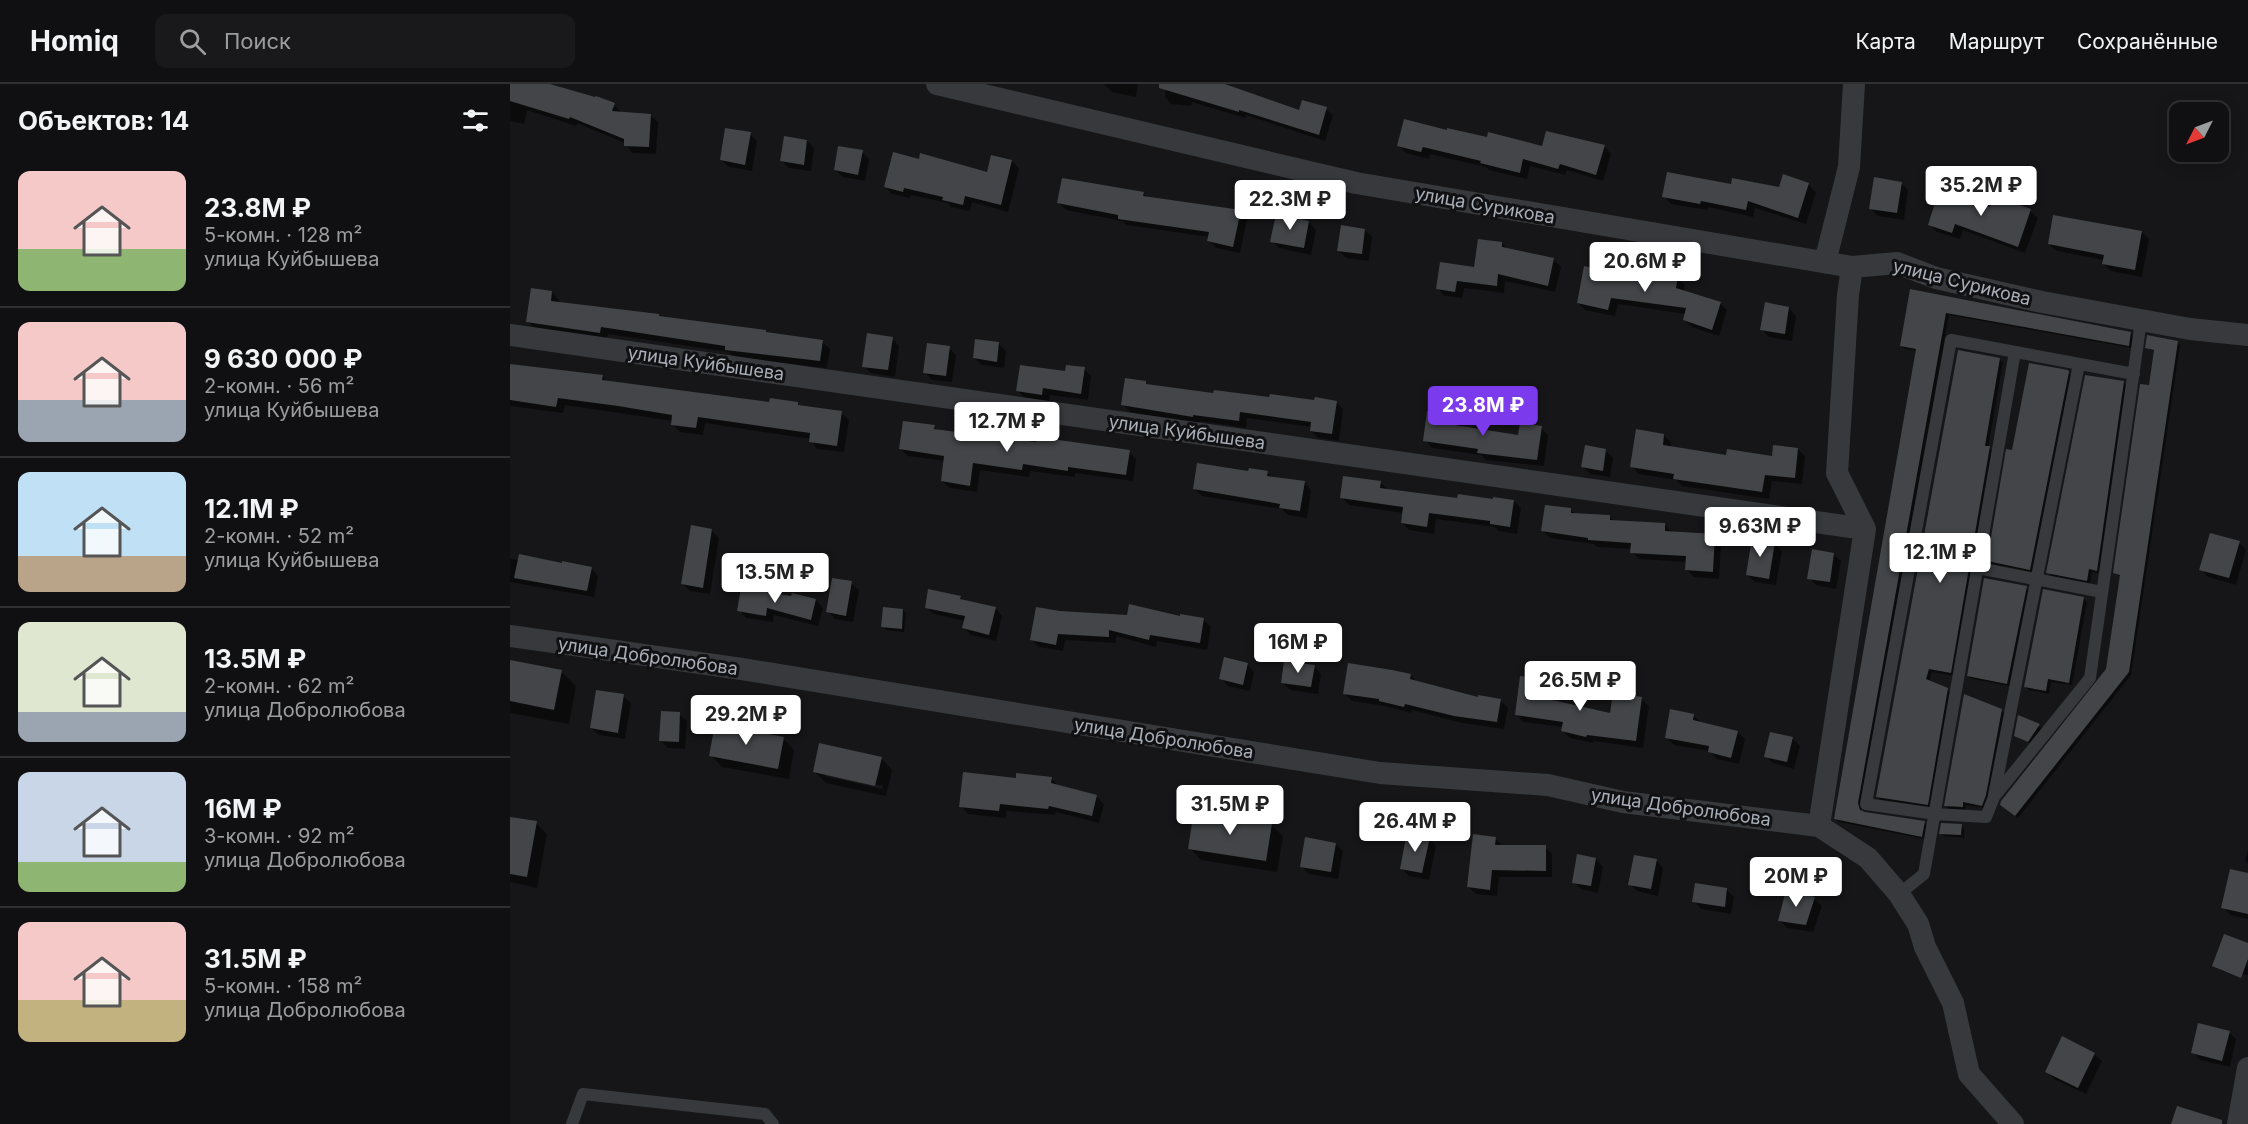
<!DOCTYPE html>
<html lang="ru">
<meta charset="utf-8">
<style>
body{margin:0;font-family:Inter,sans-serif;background:#19191b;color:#f1f3f6;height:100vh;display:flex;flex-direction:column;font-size:22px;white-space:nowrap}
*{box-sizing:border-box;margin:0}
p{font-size:20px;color:#9c9d9f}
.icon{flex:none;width:33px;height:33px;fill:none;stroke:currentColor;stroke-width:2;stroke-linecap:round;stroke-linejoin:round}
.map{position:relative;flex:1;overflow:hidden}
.details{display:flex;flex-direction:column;background:#101012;width:510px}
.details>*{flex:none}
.needle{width:39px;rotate:228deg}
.tools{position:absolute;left:1659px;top:18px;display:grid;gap:12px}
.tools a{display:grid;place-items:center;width:60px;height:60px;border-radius:12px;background:#101012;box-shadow:0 3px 15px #0003,0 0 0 2px #303032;font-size:30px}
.price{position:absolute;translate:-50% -51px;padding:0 14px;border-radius:6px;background:#fff;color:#222;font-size:20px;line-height:39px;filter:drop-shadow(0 2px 3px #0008)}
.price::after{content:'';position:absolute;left:50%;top:36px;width:18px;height:14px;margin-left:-9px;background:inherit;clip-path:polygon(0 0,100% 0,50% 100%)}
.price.on{background:#7c3aed;color:#fff}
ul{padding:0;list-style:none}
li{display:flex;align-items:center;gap:18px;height:150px;padding:0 18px}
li+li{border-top:2px solid #303032}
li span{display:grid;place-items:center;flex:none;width:168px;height:120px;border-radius:12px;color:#555}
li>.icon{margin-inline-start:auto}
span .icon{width:72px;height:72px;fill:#fffc;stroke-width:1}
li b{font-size:26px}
h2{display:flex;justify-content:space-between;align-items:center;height:72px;padding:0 18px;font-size:26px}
header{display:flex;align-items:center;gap:36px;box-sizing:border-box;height:84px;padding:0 30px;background:#101012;border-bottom:2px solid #303032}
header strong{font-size:28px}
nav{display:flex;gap:33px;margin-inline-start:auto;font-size:21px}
.search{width:420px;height:54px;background:#19191b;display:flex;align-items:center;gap:15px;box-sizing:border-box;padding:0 21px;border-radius:12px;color:#9c9d9f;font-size:22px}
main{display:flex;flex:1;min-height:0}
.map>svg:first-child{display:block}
</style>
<header>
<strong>Homiq</strong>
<div class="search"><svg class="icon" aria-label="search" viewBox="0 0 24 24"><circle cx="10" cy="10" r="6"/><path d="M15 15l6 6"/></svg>Поиск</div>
<nav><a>Карта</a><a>Маршрут</a><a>Сохранённые</a></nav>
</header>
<main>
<section class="details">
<h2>Объектов: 14<svg class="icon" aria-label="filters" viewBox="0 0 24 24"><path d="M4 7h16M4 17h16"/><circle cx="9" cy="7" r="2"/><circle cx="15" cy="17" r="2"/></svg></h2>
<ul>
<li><span style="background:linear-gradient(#f6c9c9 65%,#8fb573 0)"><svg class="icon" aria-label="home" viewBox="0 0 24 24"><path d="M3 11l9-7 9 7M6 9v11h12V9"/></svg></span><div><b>23.8M ₽</b><p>5-комн. · 128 m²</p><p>улица Куйбышева</p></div></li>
<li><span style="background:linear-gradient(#f6c9c9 65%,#9aa5b1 0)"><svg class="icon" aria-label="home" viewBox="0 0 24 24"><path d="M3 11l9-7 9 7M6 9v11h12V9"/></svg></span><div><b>9 630 000 ₽</b><p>2-комн. · 56 m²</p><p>улица Куйбышева</p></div></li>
<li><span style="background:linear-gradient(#bfe0f5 70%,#b9a48a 0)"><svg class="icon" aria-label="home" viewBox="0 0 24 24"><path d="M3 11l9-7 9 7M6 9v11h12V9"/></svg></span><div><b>12.1M ₽</b><p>2-комн. · 52 m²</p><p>улица Куйбышева</p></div></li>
<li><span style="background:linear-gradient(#dfe7d0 75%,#9aa5b1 0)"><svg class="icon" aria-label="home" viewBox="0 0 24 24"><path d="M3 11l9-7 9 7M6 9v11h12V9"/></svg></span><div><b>13.5M ₽</b><p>2-комн. · 62 m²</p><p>улица Добролюбова</p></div></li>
<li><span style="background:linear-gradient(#c9d6e8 75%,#8fb573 0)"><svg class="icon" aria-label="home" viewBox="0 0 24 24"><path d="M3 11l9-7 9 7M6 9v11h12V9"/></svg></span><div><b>16M ₽</b><p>3-комн. · 92 m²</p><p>улица Добролюбова</p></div></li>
<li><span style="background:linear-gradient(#f6c9c9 65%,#c2b280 0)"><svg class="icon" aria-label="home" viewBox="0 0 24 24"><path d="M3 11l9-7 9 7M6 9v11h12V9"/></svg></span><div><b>31.5M ₽</b><p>5-комн. · 158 m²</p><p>улица Добролюбова</p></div></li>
</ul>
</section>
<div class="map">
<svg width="1738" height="1040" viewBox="0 0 1738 1040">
<rect width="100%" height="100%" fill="#161618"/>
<path fill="#0007" fill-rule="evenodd" d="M0,0h35l69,21 7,7 29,3 8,7 -2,32 -24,-1 -7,-10 -48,-20 -1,3 -49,-16 -3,14 -14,-3z
M594,0h34l-2,13 -24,-5z
M656,0h53l81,28 26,-3 7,6 -8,26 -79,-26 -1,3 -53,-16 -1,4 -20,-2 -6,-7z
M938,48l95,15 61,-1 7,8 -8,27 -36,-11 -2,5 -35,-9 -3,13 -38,-9 -3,-3 -56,-13 -1,5 -23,-6 -8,-8z
M240,50l7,7 -5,30 -23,-4 -8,-7z
M297,57l7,7 -3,23 -22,-3 -7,-7z
M352,68l7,7 -4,22 -22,-4 -8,-7z
M502,77l7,8 -11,43 -36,-10 -2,9 -19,-4 -3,-4 -37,-8 -1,3 -18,-4 -7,-8 103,-12z
M1274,92l25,9 7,7 -10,32 -51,-16 -2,9 -45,-10 -1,3 -36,-6 -7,-8 68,-11 48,3z
M1391,99l7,7 -4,30 -26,-4 -8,-8z
M633,109l5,5 92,13 7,8 -7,34 -24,-5 -7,-7v-4l-82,-12 -5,-4 -56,-11 -8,-8z
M1481,125l39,2 8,7 -13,35 -62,-23 -3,9 -23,-7 -8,-8z
M799,138l7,8 -5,25 -32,-7 -7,-7z
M855,146l7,7 -3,24 -23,-3 -7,-7z
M1632,148l7,7 -7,38 -31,-6 -7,-7v-4l-47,-9 -8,-7z
M992,159l6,7 45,9 8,8 -6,25 -50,-11 -1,12 -40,-5 -2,10 -17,-2 -8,-8 39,-19z
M1167,194l8,7 -1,7 36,11 7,7 -8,26 -27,-9 -8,-7 2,-6 -68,-10 -3,12 -30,-6 -7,-7z
M1401,207l219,42 4,4 -2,11 -183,-33 -89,492 2,5 62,10 3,4 -2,13 -86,-17 -4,-3 82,-468 -12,-2 -4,-3z
M42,208l7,8 -1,3 264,39 8,7 -3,19 -94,-11 -4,-5 -121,-18 -1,6 -72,-11 -7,-8z
M1279,224l7,8 -4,25 -23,-4 -8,-8z
M382,255l7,7 -4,31 -24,-4 -8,-7z
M1667,258l3,3 -49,330 -113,143 -13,-10 103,-138 14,-93 -7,-4 40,-221 -8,-4z
M489,260l7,7 -2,17 -22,-3 -8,-7z
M439,264l7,7 -4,27 -20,-2 -7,-8z
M1489,275l4,3 -15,86 5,3 -39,225 -22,-4 -3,10 22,10 -20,115 -50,-7 -4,-3z
M0,281l92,11 6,6 162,22h27l4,3 40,6 8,7 -5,32 -27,-3 -7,-10 -105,-16 -2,12 -23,-3 -8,-8 1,-3 -108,-16 -2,8 -53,-7z
M574,285l7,7 -3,24 -38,-5 -1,7 -24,-4 -7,-7 48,-18z
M1557,288l4,3 -38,197 -41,-8 -4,-3 25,-109z
M1613,298l4,4 -27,187 -8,-1 -2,11 -39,-7 -3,-4z
M636,299l2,2 66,10 122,7 7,7 -4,32 -21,-3 -7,-7 1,-4 -65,-9 -1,10 -46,-7v3l-70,-12 -7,-8z
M946,333l7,7v4l56,9 22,-9 7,7 -4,31 -58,-6 -5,-5 -49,-7 -7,-8z
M424,342l4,5 56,7 135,14 7,7 -3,22 -58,-8v4l-45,-6 -1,6 -49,-7 -3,22 -27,-4 -8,-7 3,-20 -37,-5 -8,-7z
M1154,351l7,8 -1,5 58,8 45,1 25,-8 7,7 -3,28 -30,-3 -3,18 -87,-13 -6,-6 -37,-6 -7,-8z
M1095,366l8,8 -3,19 -20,-3 -7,-7z
M739,388h18l6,6 31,4 7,8 -4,28 -19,-3 -6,-6 -80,-13 -7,-7z
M871,399l7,7 70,10 56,1 7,7 -4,26 -18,-3 -4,-4 -59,-8 -2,15 -25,-4 -7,-7 1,-10 -54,-8 -7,-7z
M1061,426l4,4 34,2 6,6 50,3 8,8 41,2 7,8 -2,36 -25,-2 -7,-7v-8l-48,-3 -7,-7v-3l-35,-2 -3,-3 -44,-6 -8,-8z
M201,446l8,8 -9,56 -20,-3 -7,-7z
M1729,458l7,8 -10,35 -28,-8 -7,-8z
M1264,459l8,8 -6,34 -21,-3 -8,-7z
M1323,470l8,7 -5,28 -20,-4 -7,-7z
M0,475l81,9 7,8 -4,21 -84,-15z
M341,499l8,7 -6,32 -18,-3 -7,-8z
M1516,503l3,3 -19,96 -38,-7 -4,-3z
M450,513l4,4 31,7 7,8 -6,25 -25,-6 -7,-7 1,-7 -31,-7 -8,-7z
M1573,514l4,4 -15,83 -21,-3 -2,12 -20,-4 -4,-3z
M306,516l7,8 -5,18 -44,-11 -1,7 -27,-4 -7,-8z
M393,526l3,3 -2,19 -18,-2 -3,-3z
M550,529l143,6 8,8 -4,23 -50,-9 -1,6 -40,-11v7l-51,-3 -2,11 -24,-4 -7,-7z
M0,578l51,9 15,15 -7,38 -59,-11z
M737,580l7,8 -4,19 -22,-5 -7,-8z
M804,582l7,8 -3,20 -28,-4 -8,-8z
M901,591l7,8 61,16 21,1 8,8 -4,21 -42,-6 -50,-13 -1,3 -26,-7 -33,-5 -7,-7z
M1040,598l7,7 -2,13 56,13 30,-16 8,7 -6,42 -49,-7 -1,2 -23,-5 -7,-7 1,-4 -41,-5 -7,-8z
M113,612l8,7 -6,36 -26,-4 -8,-7z
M1492,627l3,3 -16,85 -4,9 -19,-3 -1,5 -16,-1 -3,-3z
M169,630l8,7 -2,28 -17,-1 -7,-7z
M1183,631l8,8 36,9 8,7 -6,25 -22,-5 -8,-8 -35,-6 -8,-8z
M1509,633l23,11 -11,16 -15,-8z
M273,654l11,12 -5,29 -67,-12 -11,-12z
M1283,655l7,7 -6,23 -21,-6 -8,-7z
M371,674l11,12 -6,26 -60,-13 -12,-12zM315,689l58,13 -1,3 -57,-13z
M541,694l7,7 38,11 8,8 -5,19 -43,-11 -1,3 -49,-4v7l-38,-4 -7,-8 56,-26z
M0,734l26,5 11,11 -10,54 -27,-6z
M761,741l12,11 -6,36 -76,-12 -11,-12z
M1451,741l3,4v9l-20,-2 -3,-3z
M919,754l7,8 -7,34 -20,-4 -8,-8z
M985,754l7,7 43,2 7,7v23h-53l-2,19 -21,-2 -8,-8z
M826,760l7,7 -5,28 -29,-5 -7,-7z
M1738,766v14l-3,-4z
M1086,775l7,8 -5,26 -17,-4 -8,-7z
M1146,776l7,8 -5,28 -21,-5 -7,-7z
M1738,796v39l-18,-4 -7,-8z
M1217,806l7,7 -3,17 -30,-5 -7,-8z
M1304,815l8,7 -9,26 -26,-4 -7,-7z
M1738,861v30l-26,-4 -7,-7z
M1719,948l7,7 -6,28 -30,-7 -7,-8z
M1584,970l8,7 -16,33 -32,-15 -7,-8z"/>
<path fill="#434548" d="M0,0h40l45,13 1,-1 19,7 -3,8 39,3 -2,33 -25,-1v-7l-54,-22 -1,2 -59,-18z
M649,0h66l74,26 3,-10 25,7 -8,28 -80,-25v2l-80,-24z
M894,35l43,11v-2l40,9 1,-5 54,14 4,-15 59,14 -9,30 -36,-11 -2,5 -35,-10 -3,14 -40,-10 1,-2 -58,-14 -2,5 -24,-6z
M215,44l26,4 -6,33 -25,-5z
M274,52l23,4 -3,25 -24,-4z
M328,62l25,4 -5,25 -24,-5z
M383,68l26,7 1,-6 67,19 4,-17 21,5 -11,45 -36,-9 -2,9 -21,-5 1,-3 -39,-9 -1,4 -19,-5z
M1157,88l64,12 1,-6 47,9 4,-13 26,9 -11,35 -50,-17 -2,9 -45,-9 -1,3 -38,-7z
M1364,93l28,5 -5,31 -28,-4z
M552,94l82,14 -1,4 98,14 -8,37 -26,-6 2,-9 -91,-13v-4l-61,-12z
M1429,106l51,17 4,-11 37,13 -13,38 -63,-23 -3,9 -24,-8z
M766,130l33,7 -5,27 -34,-6z
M1543,131l89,16 -7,39 -33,-6 2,-9 -56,-11z
M831,141l24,4 -3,25 -25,-3z
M968,155l24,3v5l52,11 -6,28 -50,-12 -1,12 -40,-5 -2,11 -19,-3 4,-27 34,5z
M1074,182l48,10 1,-6 45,6 -2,12 45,14 -9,28 -29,-10 3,-12 -75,-10 -3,12 -31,-7z
M21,204l21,3 -1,10 108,13v2l107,14v2l57,8 -3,21 -95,-11v-4l-124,-19 -1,6 -74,-11z
M1400,205l221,43 -2,14 -183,-33 -88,490 2,7 5,2 60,9 -3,16 -88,-18 82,-470 -16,-3z
M1255,218l24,5 -4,27 -25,-4z
M357,249l26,4 -5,33 -26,-3z
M1637,251l31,6 -49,331 -114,144 -15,-11 1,-4 105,-132 14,-94 -7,-2 27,-189 9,1 5,-35 -9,-2z
M465,255l24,3 -2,20 -24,-4z
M417,259l23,3 -4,30 -23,-3z
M1448,266l42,8 -15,88h5l-39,227 -22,-4 -3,10 22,9 -20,117 -52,-8z
M1519,279l39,7 1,2 -39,198 -43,-9 19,-112 6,1z
M0,280l93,11 -1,5 167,22 1,-4 28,4v3l44,6 -5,35 -28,-4 1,-9 -112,-16 -2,11 -25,-3 1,-10 -54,-9 -60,-8 -2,9 -46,-7z
M510,281l45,6 1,-6 19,2 -4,27 -38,-6 -1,7 -26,-4z
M1575,291l39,6 -27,190 -8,-2 -2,12 -41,-8z
M615,294l21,3v3l67,9 1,-3 55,7 1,-3 44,6 1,-3 22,4 -5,33 -22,-3 1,-9 -71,-10 -1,9 -46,-6v2l-72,-12z
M917,327l30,4 -2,10 63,10 2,-12 22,3 -5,34 -60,-7 1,-4 -55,-8z
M393,337l32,4 -1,4 60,8 42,5 1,-5 93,13 -4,25 -58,-8v4l-45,-7 -1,6 -49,-7 -3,23 -29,-5 3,-25 -45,-7z
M1126,345l28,5 -1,11 63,10 1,-6 45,7 1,-11 25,3 -3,30 -30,-3 -3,17 -89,-13 1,-5 -44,-7z
M1075,361l21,4 -3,22 -22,-4z
M687,379l51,8 1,-3 19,3 -1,5 38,5 -5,30 -21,-3 1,-4 -87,-15z
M833,392l38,5 -1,7 77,10 1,-4 35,5v-2l21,3 -4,27 -20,-3v-3l-61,-8 -2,14 -26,-4 2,-16 -63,-9z
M1035,421l26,3v5l39,2v5l55,3v8l50,3 -2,38 -28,-2 1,-14 -56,-3 1,-10 -43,-3v-2l-47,-7z
M181,441l21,4 -9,59 -22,-4z
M1700,449l30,8 -11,37 -30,-8z
M1242,454l23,4 -6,37 -23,-4z
M1302,465l22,4 -4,29 -23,-3z
M9,470l43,9v-2l30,6 -5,24 -73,-13z
M322,494l20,3 -6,35 -20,-4z
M1474,494l43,8 -20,98 -40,-8z
M231,504l50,8 1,-3 24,6 -5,21 -44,-12 -1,8 -29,-5z
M418,505l33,7 -1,3 36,8 -7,28 -27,-7 3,-12 -40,-8z
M1533,505l41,8 -15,86 -21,-4 -2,12 -22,-4z
M619,520l51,12v-2l24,4 -4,25 -50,-8 -1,5 -40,-10v7l-51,-3 -2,11 -26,-5 6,-33 24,4 67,4z
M373,523l20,2 -1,20 -21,-2z
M714,573l24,6 -5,22 -24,-6z
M0,576l52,10 -8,40 -44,-9z
M774,577l31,4 -4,22 -30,-4z
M838,579l44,7 19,4 -1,5 68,18v-2l23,4 -4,23 -43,-6 -49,-12 -1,3 -25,-6v-2l-36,-5z
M1010,592l31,4 -3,19 62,14 3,-20 29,4 -6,44 -49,-6 -1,2 -25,-6 2,-9 -48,-7z
M86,606l28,4 -6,39 -28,-5z
M1454,610l38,15 -16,86 -4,11 -19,-4v5l-19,-1z
M1160,625l24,5 -1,6 45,11 -7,27 -23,-6 1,-6 -44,-8z
M151,627l19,1 -1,30 -20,-1z
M1508,631l22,9 -12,18 -14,-6z
M205,640l69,13 -6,32 -69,-13z
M1260,648l23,5 -6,25 -23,-5z
M309,659l63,14 -7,29 -62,-14z
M453,688l53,6v-5l36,4 -1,6 46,12 -5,21 -43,-10 -1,3 -48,-5 -1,7 -40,-4z
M684,727l78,13 -6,37 -78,-12z
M0,733l27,4 -10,56 -17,-3z
M1431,739l21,1 -1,11 -22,-1z
M897,748l23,5 -8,36 -22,-4z
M963,750l23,3 -1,8h51v26l-54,-1 -2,20 -23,-3z
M795,753l31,6 -5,29 -31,-5z
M1067,770l19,4 -5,28 -19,-3z
M1124,771l23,4 -6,30 -23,-4z
M1720,785l18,4v41l-27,-6z
M1185,799l32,5 -2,19 -33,-5z
M1276,806l29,7 -9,28 -28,-4z
M1714,850l24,9v16l-7,19 -29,-12z
M1688,939l32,8 -8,30 -31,-8z
M1552,952l33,17 -17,35 -33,-16z
M1667,1022l45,14v4h-51z"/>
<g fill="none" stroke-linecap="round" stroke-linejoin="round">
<path stroke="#37393d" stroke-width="12" d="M1624,290l-183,-34 -85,464 69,10 51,3 8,-20 96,-119 51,-357
M1468,484l124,24
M1484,711l85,-431
M1389,810l25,-20 91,-522
M62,1040l11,-30 182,20 8,10"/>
<path stroke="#37393d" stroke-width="22" d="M427,0l419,99 496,84 45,-4 39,15 106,24 148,27 58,6
M1315,178l24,-95 5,-83
M0,251l1355,194
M0,552l232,33 638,104 168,12 75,17 196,24 49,32 31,36 19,30 7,23 28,56 16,71 44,50
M1309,742l46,-297 -28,-56 11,-178 4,-28
M1728,1040l10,-56"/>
</g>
<g text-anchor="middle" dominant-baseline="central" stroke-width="6" stroke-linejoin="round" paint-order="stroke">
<g font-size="18" fill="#a9afb8" stroke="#111113">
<text transform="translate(975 121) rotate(10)">улица Сурикова</text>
<text transform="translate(1452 198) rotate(14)">улица Сурикова</text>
<text transform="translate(196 279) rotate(8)">улица Куйбышева</text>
<text transform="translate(677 348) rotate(8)">улица Куйбышева</text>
<text transform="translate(138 572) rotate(8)">улица Добролюбова</text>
<text transform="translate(654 654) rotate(9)">улица Добролюбова</text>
<text transform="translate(1171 723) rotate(8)">улица Добролюбова</text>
</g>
</g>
</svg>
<div class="tools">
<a><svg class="needle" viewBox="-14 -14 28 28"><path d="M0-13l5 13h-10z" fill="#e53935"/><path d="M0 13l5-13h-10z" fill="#9c9d9f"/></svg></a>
</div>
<b class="price" style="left:1471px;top:133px">35.2M ₽</b>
<b class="price" style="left:780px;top:147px">22.3M ₽</b>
<b class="price" style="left:1135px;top:209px">20.6M ₽</b>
<b class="price on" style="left:973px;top:353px">23.8M ₽</b>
<b class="price" style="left:497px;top:369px">12.7M ₽</b>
<b class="price" style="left:1250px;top:474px">9.63M ₽</b>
<b class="price" style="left:1430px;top:500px">12.1M ₽</b>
<b class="price" style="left:265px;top:520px">13.5M ₽</b>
<b class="price" style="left:788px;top:590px">16M ₽</b>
<b class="price" style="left:1070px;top:628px">26.5M ₽</b>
<b class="price" style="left:236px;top:662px">29.2M ₽</b>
<b class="price" style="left:720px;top:752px">31.5M ₽</b>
<b class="price" style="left:905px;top:769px">26.4M ₽</b>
<b class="price" style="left:1286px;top:824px">20M ₽</b>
</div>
</main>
